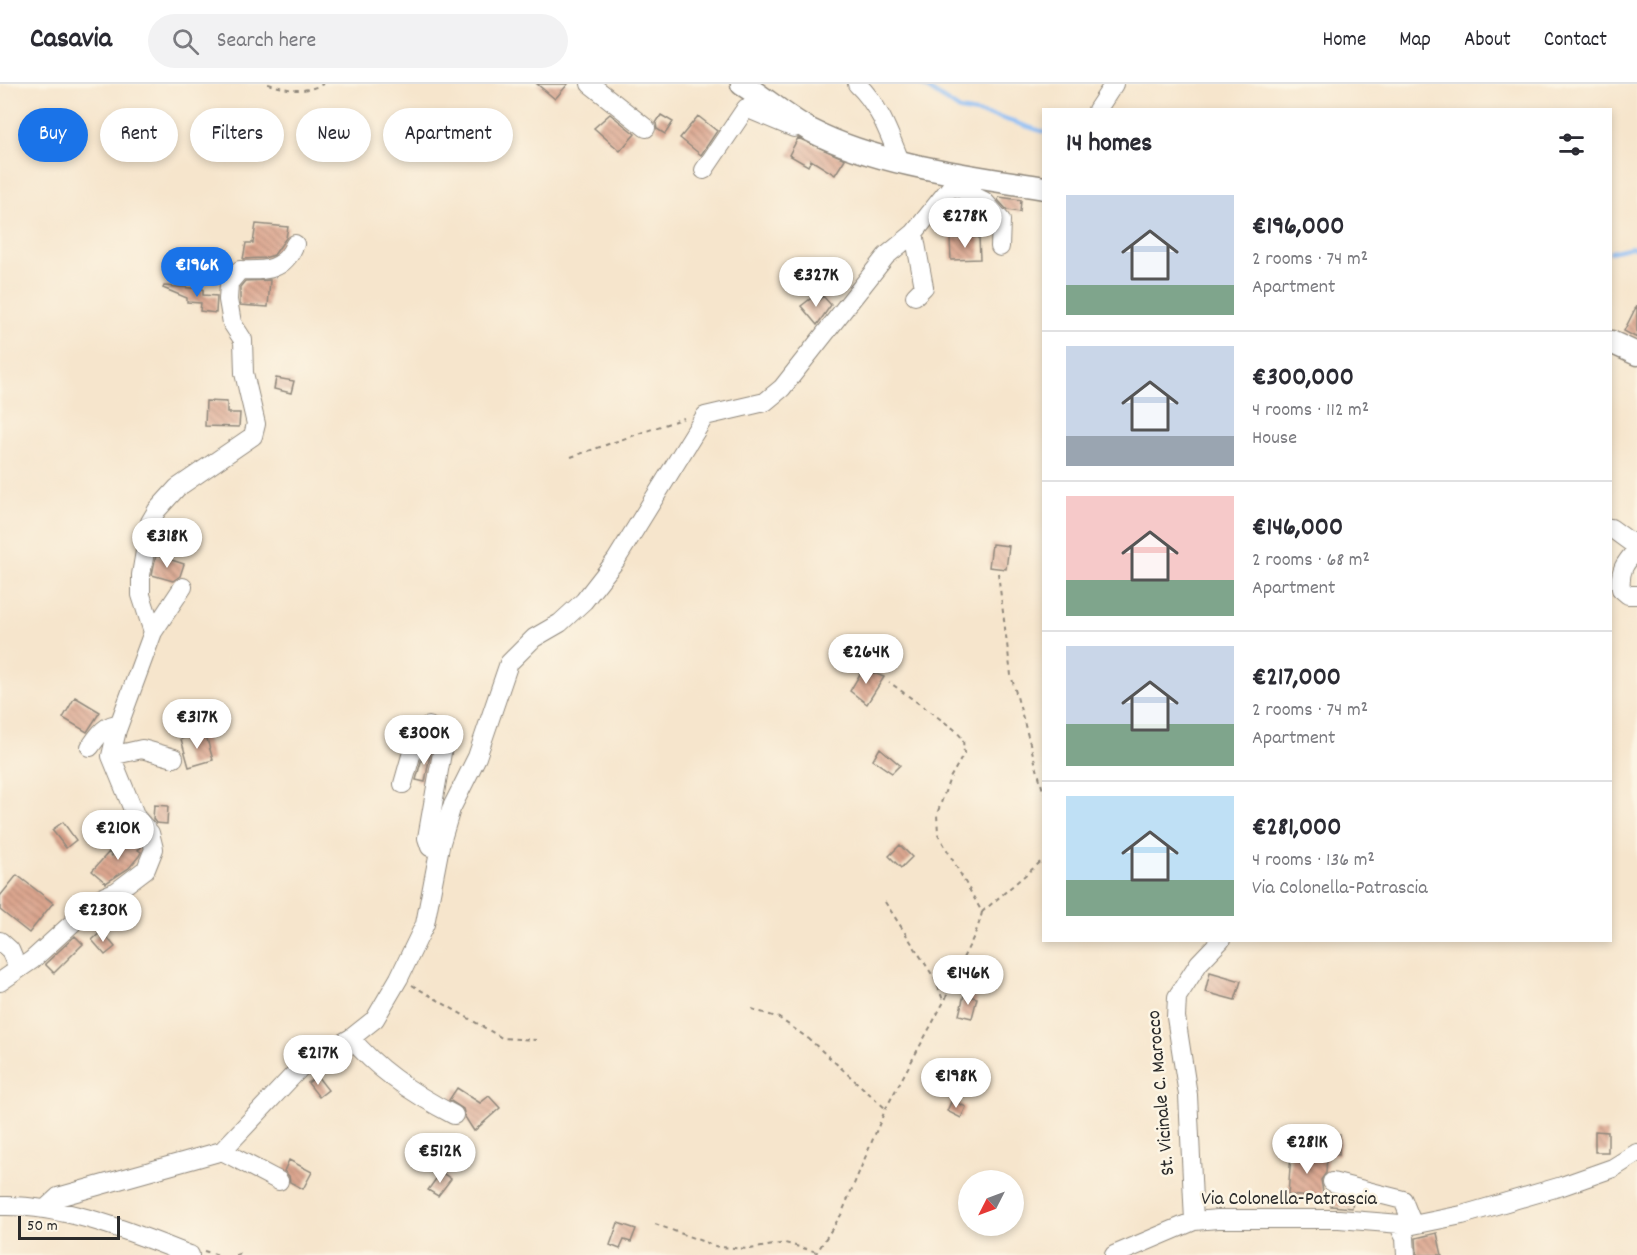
<!DOCTYPE html>
<meta charset="utf-8">
<style>
body{margin:0;font-family:Dekko,sans-serif;background:#f2f2f3;color:#2b2b33;height:100vh;display:flex;flex-direction:column;font-size:22px;white-space:nowrap}
*{box-sizing:border-box;margin:0}
p{font-size:20px;color:#7c7c81}
.icon{flex:none;width:33px;height:33px;fill:none;stroke:currentColor;stroke-width:2;stroke-linecap:round;stroke-linejoin:round}
.map{position:relative;flex:1;overflow:hidden}
.side{position:absolute;left:1042px;top:24px;width:570px;height:834px;display:flex;flex-direction:column;background:#fff;border-radius:0px;box-shadow:0 3px 9px #0003}
.side>*{flex:none}
.hud{position:absolute;left:18px;top:24px;width:570px;height:54px;display:flex;gap:12px}
.needle{width:39px;rotate:228deg}
.tools{position:absolute;left:958px;top:1086px;display:grid;gap:12px}
.tools a{display:grid;place-items:center;width:66px;height:66px;border-radius:50%;background:#fff;box-shadow:0 3px 9px #0003;font-size:30px}
.scale{position:absolute;left:18px;bottom:15px;width:102px;box-sizing:border-box;padding-left:6px;border:3px solid #2b2b2b;border-top:0;font-size:16px;line-height:21px;white-space:nowrap;color:#2b2b2b;-webkit-text-stroke:4px #fcf5e5;paint-order:stroke}
.price{position:absolute;translate:-50% -51px;padding:0 14px;border-radius:21px;background:#fff;color:#222;font-size:20px;line-height:39px;filter:drop-shadow(0 2px 3px #0008)}
.price::after{content:'';position:absolute;left:50%;top:36px;width:18px;height:14px;margin-left:-9px;background:inherit;clip-path:polygon(0 0,100% 0,50% 100%)}
.price.selected{background:#1a73e8;color:#fff}
ul{padding:0;list-style:none}
li{display:flex;align-items:center;gap:18px;height:150px;padding:0 24px}
li+li{border-top:2px solid #e1e1e2}
li span{display:grid;place-items:center;flex:none;width:168px;height:120px;border-radius:0px;color:#555}
li>.icon{margin-inline-start:auto}
span .icon{width:72px;height:72px;fill:#fffc;stroke-width:1}
li b{font-size:26px}
h2{display:flex;justify-content:space-between;align-items:center;height:72px;padding:0 24px;font-size:26px}
.chip{padding:0 21px;border-radius:27px;background:#fff;box-shadow:0 3px 9px #0003;font-size:21px;line-height:54px}
.chip.selected{background:#1a73e8;color:#fff}
header{display:flex;align-items:center;gap:36px;box-sizing:border-box;height:84px;padding:0 30px;background:#fff;border-bottom:2px solid #e1e1e2}
header strong{font-size:28px}
nav{display:flex;gap:33px;margin-inline-start:auto;font-size:21px}
.search{width:420px;height:54px;background:#f2f2f3;display:flex;align-items:center;gap:15px;box-sizing:border-box;padding:0 21px;border-radius:33px;color:#7c7c81;font-size:22px}
.map>svg:first-child{display:block}
</style>
<header>
<strong>Casavia</strong>
<div class="search"><svg class="icon" aria-label="search" viewBox="0 0 24 24"><circle cx="10" cy="10" r="6"/><path d="M15 15l6 6"/></svg>Search here</div>
<nav><a>Home</a><a>Map</a><a>About</a><a>Contact</a></nav>
</header>
<div class="map">
<svg width="1637" height="1171" viewBox="0 0 1637 1171">
<defs>
<pattern id="building-back-hatch" width="6" height="6" patternUnits="userSpaceOnUse" patternTransform="scale(1.5)"><rect width="6" height="6" fill="#dca68f"/><path d="M-1 5l2 2M0 0l6 6M5-1l2 2" fill="none" stroke="#b38775"/></pattern>
</defs>
<rect width="100%" height="100%" fill="#fcf5e5"/>
<filter id="ink" filterUnits="userSpaceOnUse"><feTurbulence type="fractalNoise" baseFrequency=".0167" numOctaves="2"/><feDisplacementMap in="SourceGraphic" scale="12" xChannelSelector="R" yChannelSelector="G"/><feConvolveMatrix kernelMatrix="1 2 1 2 8 2 1 2 1" color-interpolation-filters="sRGB"/></filter>
<filter id="wash" filterUnits="userSpaceOnUse"><feTurbulence type="fractalNoise" baseFrequency=".008" numOctaves="4" result="noise"/><feDisplacementMap in="SourceGraphic" scale="24" xChannelSelector="R" yChannelSelector="G"/><feGaussianBlur stdDeviation="1.35" result="paint"/><feColorMatrix in="noise" values="0 0 0 0 0 0 0 0 0 0 0 0 0 0 0 0 0 1.4 0 .05"/><feComposite in="paint" operator="in"/></filter>
<g filter="url(#wash)">
<rect width="100%" height="100%" fill="#f6e5cc"/>
<g fill="none" stroke-linecap="round" stroke-linejoin="round">
<path stroke="#88bbf6" stroke-width="4" d="M921,0l39,26 38,7 46,15
M1611,168l21,-5 5,2"/>
</g>
<g id="blocks">
<path fill="url(#building-back-hatch)" d="M537,0h31l-13,15z
M610,30l25,20 -15,17 -26,-23z
M661,31l12,7 -8,12 -8,-5 -1,-6z
M698,32l19,15 -16,24 -21,-17z
M798,54l47,21 -10,16 -24,-15 -3,6 -19,-11z
M999,113l22,3 -1,12 -13,-2 -9,-10z
M256,140l32,3 -2,11 -12,17 -10,3 -21,1 3,-16h7z
M979,153l1,22 -29,1 -1,-22z
M270,196l-2,27 -28,-2v-18l5,-6z
M164,202l39,3v6l14,1 -1,17 -16,-2 1,-8 -14,-1v-4l-24,-10z
M814,212l4,5 5,-5 8,9 -14,20 -16,-19z
M1637,221v33l-13,-7z
M276,294l18,3 -3,12 -17,-4z
M206,317l21,1v11h13l-1,14 -34,-1z
M992,460l17,2 -3,23 -17,-2z
M156,471l28,9 -4,12 -7,5 -21,-6z
M863,585l21,8 -17,27 -17,-13z
M75,613l25,15 -13,20 -24,-14z
M205,648l8,28 -24,7 -8,-28z
M425,663l6,2 -6,33 -9,-2z
M880,664l20,17 -8,8 -19,-13z
M154,721l14,1 -1,18 -11,-1 -3,-4z
M63,738l13,18 -10,8 -14,-18z
M130,752l11,11 -3,3 3,2 -2,4 -10,12 -23,15 -14,-12 17,-19 3,4z
M900,761l12,12 -11,11 -12,-12z
M17,791l36,28 -24,30 -29,-23v-14z
M102,847l13,16 -10,8 -13,-15z
M75,852l8,8 -29,29 -9,-9z
M1210,888l31,9 -6,19 -30,-8z
M964,911l13,3 -5,20 -13,-3z
M317,992l11,14 -9,7 -11,-14z
M457,1004l23,15 9,-7 11,12 -26,23 -9,-14 -2,-8 -14,-9z
M952,1016l14,7 -5,11 -14,-7z
M1595,1047l13,1v20h-13z
M1330,1051h10l-1,20 -11,-1z
M1291,1070l36,1 -1,18 -5,7 3,18 -36,-3z
M289,1076l23,12 -9,17 -13,-7 -1,-6 -5,-5z
M441,1088l10,7 -13,17 -10,-6z
M1333,1110l20,5 -1,9 -21,-2z
M618,1139l18,6 -5,13 -7,-2 -4,9 -10,-4z
M1437,1149l5,22h-25l-1,-17z"/>
</g>
</g>
<g filter="url(#ink)">
<use href="#blocks" fill-opacity="0" stroke="#90887c" stroke-width="1.5"/>
<g fill="none" stroke-linecap="round" stroke-linejoin="round">
<g stroke="#90887c" stroke-width="20">
<path id="minor" d="M590,0l56,44
M857,0c22,21 32,49 43,77
M1097,26l17,-26
M704,86l42,-62 48,20
M954,102l30,15 17,19 -1,27
M914,149l10,54 -9,9
M1611,444l26,19
M1637,465c-12,14 -18,21 -16,40l7,6h9
M153,548l-12,-37v-20l9,-53 7,-12 20,-22 76,-52 3,-12 -12,-51 -1,-33 -11,-17 -4,-23 1,-17 11,-13c26,1 44,1 55,-26
M90,663c8,-11 15,-23 29,-23
M111,672l31,-7 32,9
M403,700l13,-46 13,-12 14,21 -16,91 3,9 10,-1
M0,857l10,9 8,19
M0,898l32,-22 68,-62 17,-7 29,-22 8,-20 -4,-16 -14,-16 -25,-61 6,-26 36,-98 30,-45
M351,954c27,33 64,57 103,77
M222,1067l57,30
M1332,1098l71,18 10,25
M0,1122c64,-2 131,26 190,49
M45,1125l13,-12 164,-46 80,-85 49,-28 24,-19 24,-41 26,-54 15,-78 11,-37 26,-52 32,-94 25,-25 26,-15 24,-22 32,-41 89,-144 60,-14 17,-14 104,-132 28,-23 47,-59
M1194,1137l-6,-126 -12,-78 1,-20 22,-34 22,-23
M1398,1140l7,14 1,17
M1114,1171l80,-34 24,-2h121l74,6 49,-10 100,-29 51,-18 24,-15"/>
</g>
<g stroke="#90887c" stroke-width="25">
<path id="major" d="M742,0c23,14 44,33 68,46 68,35 159,46 234,58
M1611,258l26,12"/>
</g>
<path stroke="#90887c" stroke-width="2" stroke-dasharray="4.5 4.5" stroke-linecap="butt" d="M268,0c21,6 35,10 55,0
M571,373l113,-39
M998,489l13,102 33,119
M885,818l50,77 8,21
M982,828l62,-53
M412,901l90,53 34,2
M752,925l27,9 30,21 76,69
M655,1140l63,23 32,2 35,-6 32,9
M204,1167l15,4
M236,1171l8,-3
M815,1171l26,-40 45,-107 60,-110c8,-31 30,-56 36,-86l-44,-78 -1,-20 13,-36 14,-24 -1,-15 -9,-10 -65,-47"/>
<use href="#minor" stroke="#fff" stroke-width="18"/>
<use href="#major" stroke="#fff" stroke-width="22"/>
</g>
</g>
<g text-anchor="middle" dominant-baseline="central" stroke-width="5" stroke-linejoin="round" paint-order="stroke">
<g font-size="20" fill="#2b2b2b" stroke="#fcf5e5">
<text transform="translate(1162 1009) rotate(-95)">St. Vicinale C. Marocco</text>
<text x="1289" y="1116">Via Colonella-Patrascia</text>
</g>
</g>
</svg>
<div class="tools">
<a><svg class="needle" viewBox="-14 -14 28 28"><path d="M0-13l5 13h-10z" fill="#e53935"/><path d="M0 13l5-13h-10z" fill="#7c7c81"/></svg></a>
</div>
<div class="scale">50 m</div>
<b class="price" style="left:965px;top:165px">€278K</b>
<b class="price selected" style="left:197px;top:214px">€196K</b>
<b class="price" style="left:816px;top:224px">€327K</b>
<b class="price" style="left:167px;top:485px">€318K</b>
<b class="price" style="left:866px;top:601px">€264K</b>
<b class="price" style="left:197px;top:666px">€317K</b>
<b class="price" style="left:424px;top:682px">€300K</b>
<b class="price" style="left:118px;top:777px">€210K</b>
<b class="price" style="left:103px;top:859px">€230K</b>
<b class="price" style="left:968px;top:922px">€146K</b>
<b class="price" style="left:318px;top:1002px">€217K</b>
<b class="price" style="left:956px;top:1025px">€198K</b>
<b class="price" style="left:1307px;top:1091px">€281K</b>
<b class="price" style="left:440px;top:1100px">€512K</b>
<div class="hud">
<a class="chip selected">Buy</a>
<a class="chip">Rent</a>
<a class="chip">Filters</a>
<a class="chip">New</a>
<a class="chip">Apartment</a>
</div>
<section class="side">
<h2>14 homes<svg class="icon" aria-label="filters" viewBox="0 0 24 24"><path d="M4 7h16M4 17h16"/><circle cx="9" cy="7" r="2"/><circle cx="15" cy="17" r="2"/></svg></h2>
<ul>
<li><span style="background:linear-gradient(#c9d6e8 75%,#7fa58c 0)"><svg class="icon" aria-label="home" viewBox="0 0 24 24"><path d="M3 11l9-7 9 7M6 9v11h12V9"/></svg></span><div><b>€196,000</b><p>2 rooms · 74 m²</p><p>Apartment</p></div></li>
<li><span style="background:linear-gradient(#c9d6e8 75%,#9aa5b1 0)"><svg class="icon" aria-label="home" viewBox="0 0 24 24"><path d="M3 11l9-7 9 7M6 9v11h12V9"/></svg></span><div><b>€300,000</b><p>4 rooms · 112 m²</p><p>House</p></div></li>
<li><span style="background:linear-gradient(#f6c9c9 70%,#7fa58c 0)"><svg class="icon" aria-label="home" viewBox="0 0 24 24"><path d="M3 11l9-7 9 7M6 9v11h12V9"/></svg></span><div><b>€146,000</b><p>2 rooms · 68 m²</p><p>Apartment</p></div></li>
<li><span style="background:linear-gradient(#c9d6e8 65%,#7fa58c 0)"><svg class="icon" aria-label="home" viewBox="0 0 24 24"><path d="M3 11l9-7 9 7M6 9v11h12V9"/></svg></span><div><b>€217,000</b><p>2 rooms · 74 m²</p><p>Apartment</p></div></li>
<li><span style="background:linear-gradient(#bfe0f5 70%,#7fa58c 0)"><svg class="icon" aria-label="home" viewBox="0 0 24 24"><path d="M3 11l9-7 9 7M6 9v11h12V9"/></svg></span><div><b>€281,000</b><p>4 rooms · 136 m²</p><p>Via Colonella-Patrascia</p></div></li>
</ul>
</section>
</div>
